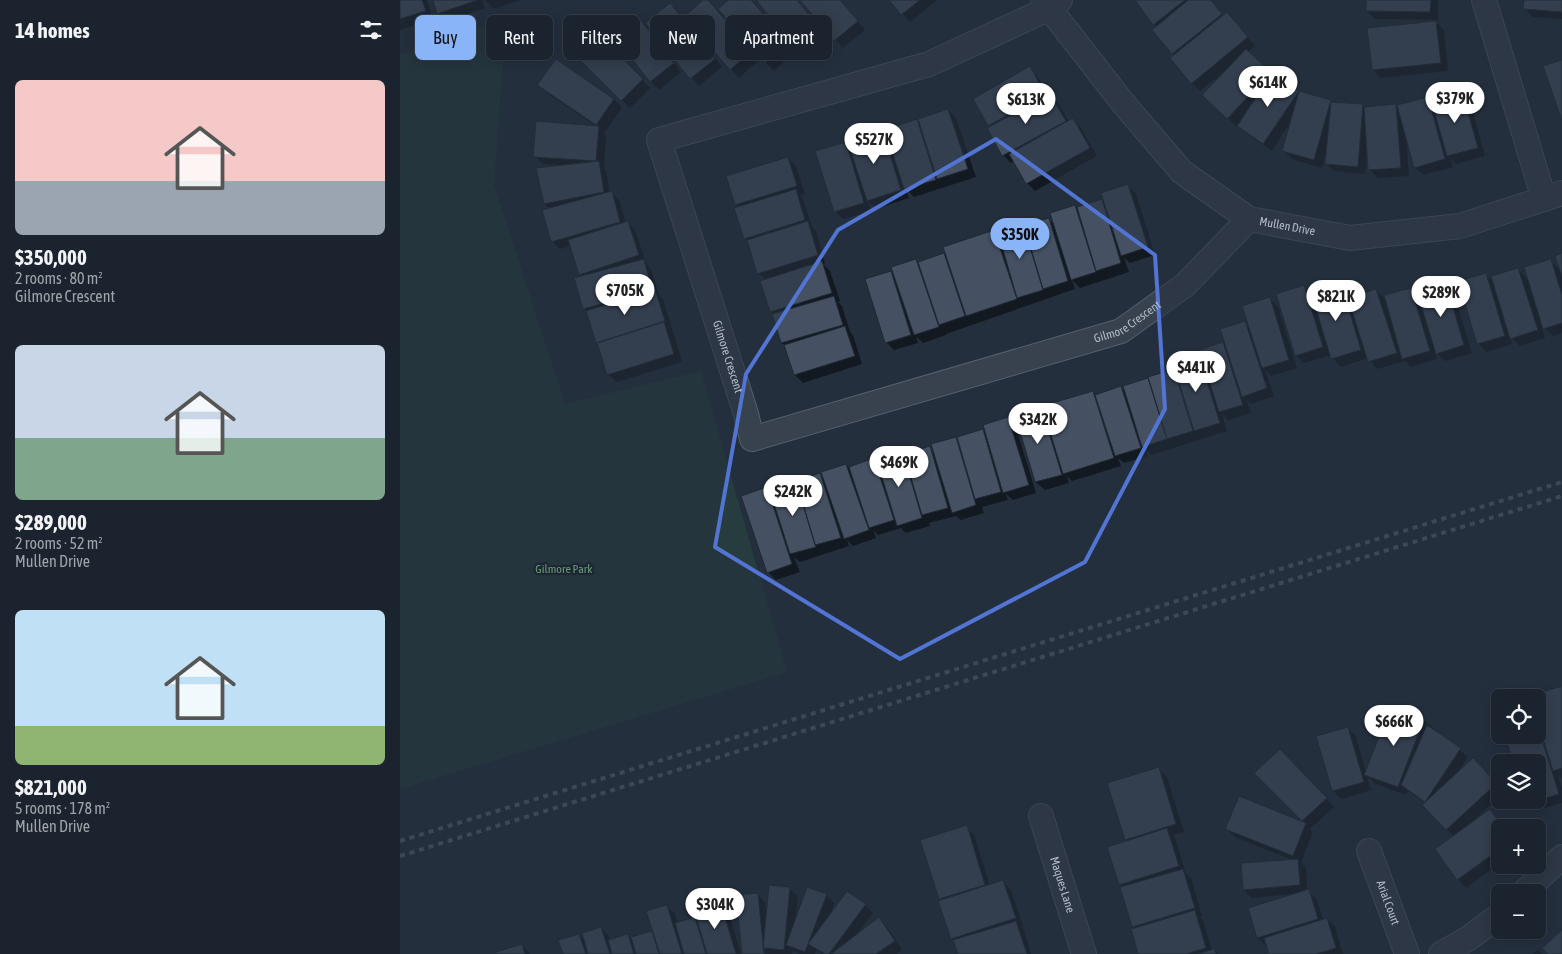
<!DOCTYPE html>
<meta charset="utf-8">
<style>
body{margin:0;font-family:"Asap Condensed",sans-serif;background:#282f3a;color:#f1f3f6;height:100vh;display:flex;flex-direction:column;font-size:19px;white-space:nowrap}
*{box-sizing:border-box;margin:0}
p{font-size:16px;color:#a0a4aa}
.icon{flex:none;width:28px;height:28px;fill:none;stroke:currentColor;stroke-width:2;stroke-linecap:round;stroke-linejoin:round}
.map{position:relative;flex:1;overflow:hidden}
.side{display:flex;flex-direction:column;background:#1b232e;width:400px}
.side>*{flex:none}
.hud{position:absolute;left:15px;top:15px;width:475px;height:45px;display:flex;gap:10px}
.buttons{position:absolute;left:1091px;top:689px;display:grid;gap:10px}
.buttons a{display:grid;place-items:center;width:55px;height:55px;border-radius:8px;background:#1b232e;box-shadow:0 2px 12px #0003,0 0 0 1px #39404a;font-size:25px}
.price{position:absolute;translate:-50% -42px;padding:0 11px;border-radius:18px;background:#fff;color:#222;font-size:16px;line-height:32px;filter:drop-shadow(0 1px 2px #0008)}
.price::after{content:'';position:absolute;left:50%;top:30px;width:15px;height:11px;margin-left:-8px;background:inherit;clip-path:polygon(0 0,100% 0,50% 100%)}
.price.current{background:#8ab4f8;color:#111}
ul{padding:0;list-style:none}
li{display:grid;align-content:center;gap:10px;height:265px;padding:0 15px}
li span{display:grid;place-items:center;height:155px;border-radius:8px;color:#555}
li>.icon{margin-inline-start:auto}
span .icon{width:90px;height:90px;fill:#fffc;stroke-width:1}
li b{font-size:21px}
h2{display:flex;justify-content:space-between;align-items:center;height:60px;padding:0 15px;font-size:21px}
.tag{padding:0 18px;border-radius:8px;background:#1b232e;box-shadow:0 2px 12px #0003,0 0 0 1px #39404a;font-size:18px;line-height:45px}
.tag.current{background:#8ab4f8;color:#111}
main{display:flex;flex:1;min-height:0}
.map>svg:first-child{display:block}
</style>
<main>
<section class="side">
<h2>14 homes<svg class="icon" aria-label="filters" viewBox="0 0 24 24"><path d="M4 7h16M4 17h16"/><circle cx="9" cy="7" r="2"/><circle cx="15" cy="17" r="2"/></svg></h2>
<ul>
<li><span style="background:linear-gradient(#f6c9c9 65%,#9aa5b1 0)"><svg class="icon" aria-label="home" viewBox="0 0 24 24"><path d="M3 11l9-7 9 7M6 9v11h12V9"/></svg></span><div><b>$350,000</b><p>2 rooms · 80 m²</p><p>Gilmore Crescent</p></div></li>
<li><span style="background:linear-gradient(#c9d6e8 60%,#7fa58c 0)"><svg class="icon" aria-label="home" viewBox="0 0 24 24"><path d="M3 11l9-7 9 7M6 9v11h12V9"/></svg></span><div><b>$289,000</b><p>2 rooms · 52 m²</p><p>Mullen Drive</p></div></li>
<li><span style="background:linear-gradient(#bfe0f5 75%,#8fb573 0)"><svg class="icon" aria-label="home" viewBox="0 0 24 24"><path d="M3 11l9-7 9 7M6 9v11h12V9"/></svg></span><div><b>$821,000</b><p>5 rooms · 178 m²</p><p>Mullen Drive</p></div></li>
</ul>
</section>
<div class="map">
<svg width="1162" height="954" viewBox="0 0 1162 954">
<rect width="100%" height="100%" fill="#242f3e"/>
<path fill="#263c3f" d="M106,18l-12,167 71,219 136,-33 86,301 -387,117v-734z"/>
<path fill="#0007" d="M0,0h27l6,19 -33,11z
M34,0h48l3,8 -38,13 -8,-8z
M85,0h36l-27,9z
M305,0h2l7,7 45,53 -20,18 -54,-61z
M330,0h21l44,52 -21,19 -9,-9z
M358,0h39l33,41 -23,18z
M401,0h39l25,30 -22,18z
M490,0h47l-27,22z
M736,0h75l13,16 3,-3 8,8 20,25 -7,6 24,23 28,18 30,8 3,2 29,3 3,2 32,-1 31,-9 3,3 30,-9 9,9 15,55 -29,8 -6,-6 3,9 -30,8 -8,-8 -8,-29h-1l3,38 -31,2 -8,-8 -2,-16h-1l-2,20 -31,-3 -8,-8 1,-8h-2l-3,13 -30,-9 -8,-8 7,-30 -19,30 -25,-17 -10,-10 -1,2 -32,-31 22,-23 -1,-1 -25,20 -8,-8 -17,-27 -21,-26 3,-3z
M967,0h71v20l-63,-1 -8,-8z
M1125,0h37v19l-29,-2 -8,-8z
M270,4l52,63 -23,19 -52,-63 -2,2 36,47 -22,18 -8,-9 -16,-66 10,10z
M1036,22l8,8 4,41 -67,7 -8,-8z
M192,30l58,58 -20,20 -59,-58z
M156,60l58,39 8,9 -18,25 2,3 -2,33 2,2 4,21 9,8 7,23 1,-1 8,8 11,33 5,6 8,26 4,4 19,63 -65,20 -9,-8 -20,-61 -4,-4 -1,-32 -3,-3 -9,-28 -11,3 -8,-8 -2,-32 -5,-5 -7,-35 20,-2v-2l-15,-1 -8,-8 62,-29 -50,-34 -8,-8z
M629,68l8,8 12,20 1,-1 8,8 11,19 4,-3 8,9 16,28 -62,35 -8,-8 -12,-22 -4,2 -8,-8 -14,-30z
M548,110l8,8 20,59 -62,20 -8,-8 3,9 -33,11 -8,-8 3,10 -28,8 -8,-8 10,-68 7,6 29,-19 8,8 -3,-7z
M388,158l8,8 9,28 -5,2 3,3 9,28 4,4 9,32 -2,1 7,7 10,30 -2,1 4,4 8,26 3,3 9,29 -59,19 -8,-8 -9,-28 -4,-4 -20,-61 4,-2 -7,-7 -10,-31 -4,-4 -6,-31 -3,-2 -8,-29z
M728,186l8,8 19,61 -25,8 -6,-5 5,14 -49,16 -8,-8 3,9 -129,45v1l-23,8 -7,-7 2,7 -24,7 -8,-8 5,-69 5,5 20,-18 3,3 27,-9 48,-22 6,6 22,-15 3,3 24,-7 6,7 20,-20 5,6 -1,-4 25,-8z
M1162,255v78l-9,3 -12,-12 4,14 -25,8 -10,-10 2,8 -26,8 -8,-9 7,-69 10,10 23,-14 12,11 20,-21 11,11z
M1045,285l9,8 18,60 -27,8 -11,-11 3,9 -26,8 -6,-6 -28,8 -9,-11 -27,9 -8,-9 -1,-3 -28,8 -8,-8 8,-68 8,9 29,-9 9,11 26,-8 10,10 25,-11 10,10z
M870,299l8,8 19,61 -26,8 -6,-6 9,26 -23,8 -5,-5 5,14 -23,7 -6,-6 5,17 -76,24 -5,-5 2,6 -24,7 -6,-5 3,8 -49,15 -5,-5 2,7 -24,7 -9,-8 -20,-66 25,-8 5,5 47,-21 3,4 25,-8 5,5 -2,-7 53,-16 22,-13 5,5 -3,-12 25,-8 18,-19 6,6z
M608,419l8,8 20,66 -23,7 -7,-6 2,6 -26,7 2,6 -23,7 -5,-4 -27,7 1,3 -24,7 -5,-5 -23,7 -5,-5 3,8 -23,8 -6,-6 2,6 -49,16 -6,-5 6,15 -24,8 -8,-8 -2,-83 6,6 47,-20 6,6 21,-16 3,3 24,-8 7,6 21,-15 4,4 25,-7 5,6 21,-16 4,5 -1,-6 26,-7z
M1162,688v91l-4,-4 4,13v15l-27,8 -9,-11h12v-38h-24l-6,-21 18,-6h12v-4l3,-1 -3,-11v-21z
M1024,720l44,37 -10,15 23,-5 19,21v8l-24,22 1,2 12,-10 15,18h-4v35l-34,25 -8,-9 -22,-30 18,-12 -30,-32 2,-2 -18,-12 -2,4 -32,-12 -7,-7 4,14 -29,9 -9,-8 -15,-54 29,-9 9,8 10,37z
M880,750l54,57 -24,22 3,3 -12,31 5,5 1,23 10,8 6,21 4,-1 8,8 8,27h-73l-4,-8 -8,-8 -9,-29 43,-15 -40,4 -8,-8 49,-30 -58,-23 -8,-8 12,-31 69,27 -52,-52z
M759,769l8,8 17,55 -10,3 12,39 5,4 11,38 -2,1 3,3 9,31 2,-1 4,4h-78l-4,-25 -3,-3 -10,-39 -3,-2 -12,-37 20,-7 -2,-2z
M566,827l8,8 16,51 13,-4 8,8 12,36 -2,1 3,3 7,24h-72l-4,-13 -3,-3 -9,-37 -3,-3z
M390,889l8,8 -3,23 31,-25 8,8 -4,13 35,-11 8,8 -16,21 21,-15 9,8 15,22 -5,5h-75l-5,-4 -2,4h-16l-6,-4 -1,4h-49l14,-60 8,8 1,10h2z
M320,903l8,8 13,43h-177l15,-19 7,7 15,-14 8,8 2,5 17,-5 3,3 23,-7 13,-26 8,8 3,10 16,-5 5,5z
M122,945l8,9h-32z
M1138,950l4,4h-9z"/>
<path fill="#455162" stroke="#1f2835" d="M0,0h22l4,11 -26,8z
M33,0h45l-41,14z
M303,0h5l44,51 -22,19 -46,-53z
M328,0h23l37,43 -23,20 -47,-54z
M356,0h41l26,32 -25,20z
M400,0h40l18,21 -24,20z
M489,0h31l-19,15z
M735,0h50l-32,25z
M788,0h23l11,14 -50,40 -20,-24z
M966,0h65l-1,12 -64,-1z
M1124,0h38v12l-39,-3z
M270,3l45,56 -25,20 -45,-56z
M827,12l21,25 -57,47 -21,-26z
M235,13l39,50 -24,19 -39,-50z
M1036,21l5,42 -69,7 -5,-42z
M192,28l51,51 -22,22 -51,-51z
M846,49l25,23 -44,47 -25,-24z
M156,59l58,40 -18,26 -59,-40z
M1162,60v61l-19,-55z
M630,66l15,28 -57,32 -15,-27z
M872,73l27,18 -36,53 -26,-18z
M899,91l32,9 -17,60 -32,-9z
M1062,91l16,57 -31,8 -16,-56z
M650,94l16,27 -64,35 -15,-28z
M1028,97l17,62 -31,9 -17,-63z
M931,102l32,2 -5,63 -33,-3z
M996,104l5,64 -33,2 -4,-63z
M548,109l20,60 -31,10 -19,-60z
M673,118l17,30 -64,36 -17,-30z
M517,119l19,61 -32,9 -19,-59z
M136,121l63,5 -3,35 -63,-4z
M482,129l19,61 -34,11 -20,-61z
M446,142l18,61 -30,9 -19,-61z
M388,157l9,29 -62,19 -9,-29z
M199,161l5,31 -60,12 -8,-36z
M728,184l20,63 -27,9 -20,-63z
M396,189l9,31 -61,19 -10,-31z
M212,191l8,31 -69,20 -9,-32z
M702,199l19,64 -25,8 -19,-64z
M675,205l21,67 -25,8 -21,-67z
M649,218l19,63 -25,8 -19,-64z
M228,221l11,34 -60,20 -11,-35z
M408,221l10,34 -61,19 -10,-34z
M622,221l21,69 -26,8 -20,-69z
M594,230l23,69 -51,17 -23,-69z
M544,253l21,63 -26,9 -21,-63z
M1162,253v24l-7,-21z
M244,259l8,31 -69,19 -9,-31z
M516,259l23,68 -25,8 -23,-68z
M1151,259l11,36v28l-19,6 -19,-62z
M422,261l10,32 -62,19 -10,-31z
M1118,268l20,62 -28,9 -19,-63z
M491,271l20,64 -26,8 -20,-64z
M1086,273l19,63 -28,8 -19,-63z
M1046,283l18,62 -28,9 -19,-62z
M904,285l19,62 -28,9 -19,-62z
M942,286l19,64 -30,9 -19,-64z
M1011,288l19,63 -28,8 -18,-64z
M255,289l10,32 -69,22 -10,-32z
M976,289l21,64 -29,9 -20,-64z
M434,296l9,29 -62,18 -9,-29z
M870,297l19,63 -27,8 -20,-62z
M845,321l22,67 -25,9 -22,-68z
M264,322l10,32 -67,21 -10,-32z
M445,326l10,30 -61,19 -10,-30z
M823,342l20,63 -24,7 -20,-62z
M799,356l21,67 -26,8 -21,-68z
M774,369l19,62 -26,8 -19,-62z
M748,378l19,61 -25,8 -19,-61z
M721,386l20,62 -26,8 -20,-61z
M693,391l21,67 -51,16 -21,-68z
M641,407l21,68 -27,7 -20,-67z
M608,417l21,68 -26,8 -20,-68z
M583,429l18,63 -26,7 -18,-62z
M556,437l20,68 -24,8 -21,-69z
M530,446l18,62 -26,7 -18,-61z
M502,450l20,68 -25,8 -21,-68z
M474,458l20,62 -25,8 -20,-61z
M446,464l23,66 -25,9 -23,-67z
M420,473l21,65 -26,7 -19,-64z
M396,481l20,66 -26,7 -21,-66z
M367,487l25,77 -25,9 -26,-77z
M1162,686v82l-9,3 -15,-48v-25h-9v-2z
M991,706l33,13 -26,68 -34,-12z
M1027,725l34,23 -36,54 -24,-17z
M948,727l16,55 -32,9 -16,-55z
M1138,730h1l20,64 -33,10 -1,-4h13v-38h-25l-7,-22 16,-5h16z
M880,749l47,49 -25,23 -48,-48z
M1073,758l24,25 -51,47 -24,-25z
M759,767l17,57 -51,16 -18,-57z
M839,796l67,27 -13,33 -68,-27z
M1090,809l13,19h-3v21l-43,31 -22,-31z
M567,825l18,60 -46,14 -19,-59z
M767,828l12,38 -60,19 -12,-38z
M898,859l2,26 -57,5 -2,-27z
M783,869l12,39 -63,19 -12,-40z
M603,880l13,38 -65,21 -13,-38z
M369,885l21,2 -6,63 -21,-2z
M407,887l20,7 -22,58 -19,-7z
M909,889l9,30 -61,19 -9,-30z
M447,891l19,13 -37,50h-4l-17,-10z
M358,893l6,61h-22l-6,-59z
M320,901l16,53h-29l-13,-45z
M267,905l15,49h-22l-14,-43z
M795,910l11,38 -20,6h-48l-7,-25z
M295,917l11,37h-22l-9,-31z
M479,917l16,24 -19,13h-45z
M927,918l9,30 -20,6h-47l-5,-16z
M616,921l11,33h-69l-5,-14z
M201,927l9,27h-22l-6,-21z
M1162,930v24h-14l-6,-6z
M252,931l7,23h-23l-5,-17z
M179,934l7,20h-23l-5,-14z
M228,934l6,20h-22l-4,-14z
M122,944l3,10h-28l-1,-2z
M814,949l2,5h-19z"/>
<g fill="none" stroke-linecap="round" stroke-linejoin="round">
<g stroke="#565f6c" stroke-width="26">
<g id="minor">
<path id="s1" d="M643,0l80,103 59,69 67,47 101,19 110,-12 102,-33"/>
<path id="s2" d="M660,0l-10,8 -121,56 -270,76 87,274 6,25 369,-108 64,-46 64,-66"/>
<path d="M1084,0l60,199"/>
<path id="s3" d="M641,816l43,138"/>
<path id="s4" d="M969,851l38,103"/>
<path d="M1124,892l38,-35"/>
<path d="M1041,954l28,-16 31,-23"/>
</g>
</g>
<use href="#minor" stroke="#38414e" stroke-width="24"/>
<path stroke="#5a6575" stroke-width="4" stroke-dasharray="5 5" stroke-linecap="butt" d="M0,841l1162,-359
M0,856l1162,-360"/>
</g>
<path d="M0 0H1162V954H0ZM596,139l159,116 10,154 -80,153 -185,97 -185,-112 31,-173 92,-144z" fill="#242f3e" fill-opacity=".55" fill-rule="evenodd"/>
<path fill="none" stroke="#5274d3" stroke-width="4" stroke-linejoin="round" d="M596,139l159,116 10,154 -80,153 -185,97 -185,-112 31,-173 92,-144z"/>
<g text-anchor="middle" dominant-baseline="central" stroke-width="4.5" stroke-linejoin="round" paint-order="stroke">
<g font-size="12" fill="#b4bcc9" stroke="#1d2633">
<text stroke="none"><textPath href="#s1" startOffset="342">Mullen Drive</textPath></text>
<text stroke="none"><textPath href="#s2" startOffset="1134">Gilmore Crescent</textPath></text>
<text stroke="none"><textPath href="#s2" startOffset="654">Gilmore Crescent</textPath></text>
<text stroke="none"><textPath href="#s3" startOffset="72">Maques Lane</textPath></text>
<text stroke="none"><textPath href="#s4" startOffset="55">Arial Court</textPath></text>
</g>
<g font-size="12" fill="#6b9a76" stroke="#1d2633">
<text x="164" y="569">Gilmore Park</text>
</g>
</g>
</svg>
<div class="buttons">
<a><svg class="icon" aria-label="locate" viewBox="0 0 24 24"><circle cx="12" cy="12" r="6"/><path d="M12 2v4M12 18v4M2 12h4M18 12h4"/></svg></a>
<a><svg class="icon" aria-label="layers" viewBox="0 0 24 24"><path d="M12 4l9 5-9 5-9-5zM3 14l9 5 9-5"/></svg></a>
<a>+</a>
<a>−</a>
</div>
<b class="price" style="left:868px;top:108px">$614K</b>
<b class="price" style="left:1055px;top:124px">$379K</b>
<b class="price" style="left:626px;top:125px">$613K</b>
<b class="price" style="left:474px;top:165px">$527K</b>
<b class="price current" style="left:620px;top:260px">$350K</b>
<b class="price" style="left:225px;top:316px">$705K</b>
<b class="price" style="left:1041px;top:318px">$289K</b>
<b class="price" style="left:936px;top:322px">$821K</b>
<b class="price" style="left:796px;top:393px">$441K</b>
<b class="price" style="left:638px;top:445px">$342K</b>
<b class="price" style="left:499px;top:488px">$469K</b>
<b class="price" style="left:393px;top:517px">$242K</b>
<b class="price" style="left:994px;top:747px">$666K</b>
<b class="price" style="left:315px;top:930px">$304K</b>
<div class="hud">
<a class="tag current">Buy</a>
<a class="tag">Rent</a>
<a class="tag">Filters</a>
<a class="tag">New</a>
<a class="tag">Apartment</a>
</div>
</div>
</main>
